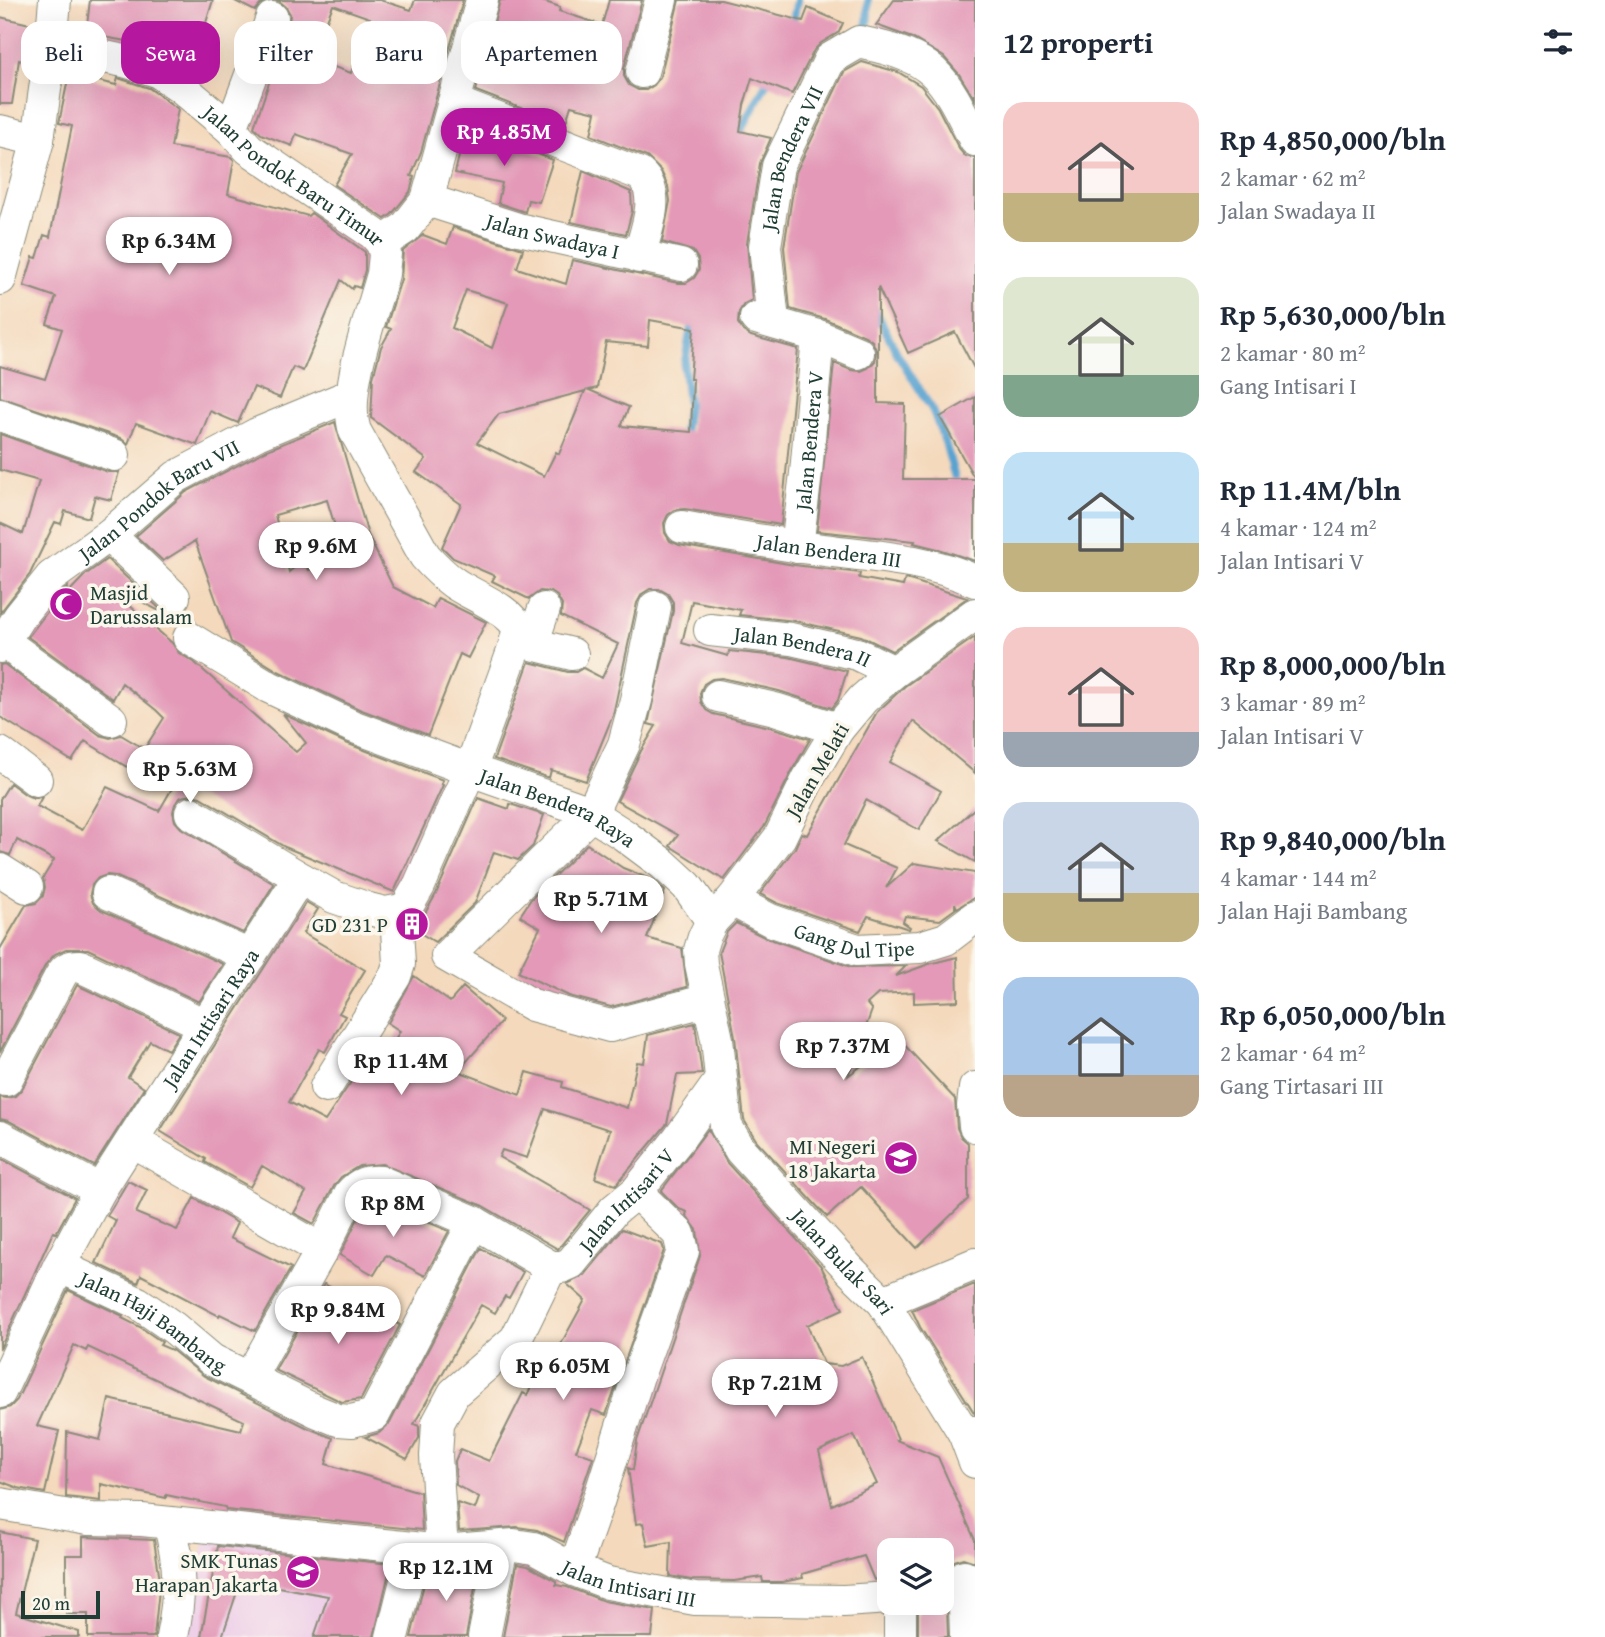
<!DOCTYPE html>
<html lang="id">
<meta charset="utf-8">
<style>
body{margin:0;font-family:"Gentium Book Plus",serif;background:#f6f6f7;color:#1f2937;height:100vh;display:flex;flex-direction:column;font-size:26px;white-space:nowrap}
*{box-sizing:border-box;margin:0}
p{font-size:23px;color:#747a83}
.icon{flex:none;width:38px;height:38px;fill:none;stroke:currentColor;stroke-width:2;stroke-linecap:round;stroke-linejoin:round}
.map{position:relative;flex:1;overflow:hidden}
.panel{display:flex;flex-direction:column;background:#fff;width:630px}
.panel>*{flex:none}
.top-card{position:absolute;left:21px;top:21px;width:665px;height:63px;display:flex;gap:14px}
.buttons{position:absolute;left:877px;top:1538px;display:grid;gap:14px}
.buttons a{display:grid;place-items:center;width:77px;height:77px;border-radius:14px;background:#fff;box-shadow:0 7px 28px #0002;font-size:35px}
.scale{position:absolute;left:21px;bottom:18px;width:79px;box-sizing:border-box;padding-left:7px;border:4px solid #1f3d34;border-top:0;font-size:19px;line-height:24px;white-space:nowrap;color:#1f3d34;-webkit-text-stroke:5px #fbf7ec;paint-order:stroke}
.price{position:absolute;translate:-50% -60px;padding:0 16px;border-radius:24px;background:#fff;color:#222;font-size:23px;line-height:46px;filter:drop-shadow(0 2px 4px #0008)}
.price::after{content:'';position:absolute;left:50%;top:42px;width:21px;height:16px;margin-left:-10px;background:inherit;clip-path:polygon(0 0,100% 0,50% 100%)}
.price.active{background:#b5179e;color:#fff}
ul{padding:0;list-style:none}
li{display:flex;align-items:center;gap:21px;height:175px;padding:0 28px}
li span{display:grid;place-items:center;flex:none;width:196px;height:140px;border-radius:21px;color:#555}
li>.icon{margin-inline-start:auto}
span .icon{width:84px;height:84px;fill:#fffc;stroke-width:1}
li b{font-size:30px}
h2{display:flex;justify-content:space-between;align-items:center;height:84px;padding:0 28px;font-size:30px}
.tag{padding:0 24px;border-radius:21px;background:#fff;box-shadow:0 7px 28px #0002;font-size:24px;line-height:63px}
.tag.active{background:#b5179e;color:#fff}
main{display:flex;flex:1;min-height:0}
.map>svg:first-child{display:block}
</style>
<main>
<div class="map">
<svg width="975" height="1637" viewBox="0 0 975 1637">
<rect width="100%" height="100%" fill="#fbf7ec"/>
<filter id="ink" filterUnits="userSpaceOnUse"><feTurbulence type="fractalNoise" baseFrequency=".0143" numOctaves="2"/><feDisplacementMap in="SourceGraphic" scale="14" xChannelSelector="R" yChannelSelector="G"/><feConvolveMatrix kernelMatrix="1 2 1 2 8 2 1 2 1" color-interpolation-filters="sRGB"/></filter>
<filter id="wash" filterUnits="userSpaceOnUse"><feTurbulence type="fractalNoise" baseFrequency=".00686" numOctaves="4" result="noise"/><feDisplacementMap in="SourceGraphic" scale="28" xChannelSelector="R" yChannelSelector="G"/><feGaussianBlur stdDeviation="1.57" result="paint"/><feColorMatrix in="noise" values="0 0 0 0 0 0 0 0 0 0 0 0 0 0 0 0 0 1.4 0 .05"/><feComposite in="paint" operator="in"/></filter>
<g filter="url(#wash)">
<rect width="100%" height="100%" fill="#f4d9bc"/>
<path fill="#eed0e8" d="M213,1517l201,35 -14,63h-27l-7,22h-191z"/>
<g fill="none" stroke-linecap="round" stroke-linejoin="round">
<path stroke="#59a3d0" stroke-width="8" d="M792,26l5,-26
M867,35l1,-35
M737,139l33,-63
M873,305l25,50 35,56 12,31 13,47
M683,439l5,-35 -4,-37 9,-50"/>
</g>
<g id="blocks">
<path fill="#e399b7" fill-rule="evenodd" d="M90,0h123l-20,65 -6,-1 -1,4 -23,-14 -37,-13 -40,-7z
M233,0h36l-8,4 -6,7z
M271,0h109l31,10 4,-10h48l-42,152 -10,24 3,1 -4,15 -18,22 -7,5 -51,-34 18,-31 -56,-20 -4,12 -31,-12 -7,-7 35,-103 1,-10 -4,-7 -7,-6zM333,5l37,13 -19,55 -40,-14z
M500,0h39l21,7 -1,4 43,14 7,-25h33l-18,68v8l5,9 9,5h8l8,-5 6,-8 19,-77h42l82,21 5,-13 35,15 -4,9 -18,11 -7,7 -22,44 -40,-16 -8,27 -4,26 31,7 -11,25 -13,80 5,57 -8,4 -5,8 -1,11 5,8 8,5 47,13 -17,176 -96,-16 -10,1 -7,5 -4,8 1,10 5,8 9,4 115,20 66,8 -1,5 44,8 2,-7 8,2 54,17 -75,53 -31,-15 -66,-15 -56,-6 2,-5 -49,-9 -10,42 46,13 1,-5 59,6 59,14 -9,29 -6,8 -53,-17 -57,-13 -10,1 -8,5 -4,9 1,9 5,8 7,4 57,13 40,12 -18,32 -28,56 -40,53 -54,-34 8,-11 -61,-34 24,-50 15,-25 -8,-2 25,-113v-9l-5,-8 -9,-5h-9l-8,5 -5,9 -24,112 -27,66 -35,-11 -2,8 -55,-19 35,-97 39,10h8l7,-4 19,10 16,-34 -57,-28 1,-11 -5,-9 -6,-4 -11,-1 -11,8 -37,-18 3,-5 -42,-18 -11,-11 19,-43 -45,-32 10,-13 -55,-41 2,-40 8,-31 10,-18 -5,-2 15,-48 2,-28 20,-16 24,9 6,-17 70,22 -6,19 49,16 6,-24 106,23h8l8,-5 5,-8 -1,-11 -5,-8 -31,-9 8,-41 -2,-15 -7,-15 -14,-14 -56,-22 5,-23 -25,-6 -6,19 -89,-34zM466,290l42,13 -16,45 -40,-20zM650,320l44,8 -4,51h3l-2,53 -70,-6 8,-19 -40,-17 8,-2 9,-46 42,4zM585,391l-26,63 -3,-2 -12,24 -67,-33 22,-29z
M894,0h81v100l-16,-26 -15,-17 -32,-19 -36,-13z
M0,17l34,8 -4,38 -11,-3 -7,44h-12z
M862,62l36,10 23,14 17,22 21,41 6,7 10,2v212l-20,-38 -47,21 -30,-66v116l27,1 -2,75h72v82l-33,-11 -28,-7 1,-2 -98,-10 17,-168 17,7 10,1 7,-3 7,-7 1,-11 -4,-9 -7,-5 -40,-17 -35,-10 -6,-62 12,-75 48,-100z
M69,74l47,11 2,-7 31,10 29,21 -7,38 60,10 3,3 -6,34 80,22 3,-3 54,39v18l-5,18 -6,-2 -2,3 -11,-9 -38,91 -10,-4 -13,31 -26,-11 -16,36 -28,-12 -13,34 -61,-22 -8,21 -8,-6 -120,-41v-31l45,13 17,-50 -15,-5 9,-27 -32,-11 9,-29 4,1 7,-23 6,2 22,-111 -13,-3z
M466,126l87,34 -14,42 -11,-2 -3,12 -27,-9 4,-20 -47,-10z
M583,171l48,21 1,19 -6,23 -55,-12z
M975,397v82l-35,-62z
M335,422l33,113 25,52 40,21 5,-10 48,24 -18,36 -8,-4 -32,81 -69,-26 -81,-38 -47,-29 -36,-101 -32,20 -27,-25 50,-44 79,-41zM327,500l16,53 -34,17 -7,-9 -13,11 -14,-57z
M0,434l108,38h11l-8,28 -16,-4 -6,22 -24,-7 -4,13 -6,-2 -25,52 -30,39v-90l23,11 16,-53 -39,-11z
M107,559l55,52 8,4 14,-3 10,9 -5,-1 -9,2 -47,-25 -5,7 44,39 7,10 15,9 102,90 10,-9 -23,-29 63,29 97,37 -2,4 2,1 -49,107 -109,-45 -85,-50 -9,-2 -10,2 -6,7 -2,8 2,9 6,7 93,56 -31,49 -128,-57 -8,-1 -9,3 -6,7 -2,9 3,9 8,7 122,54 -24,38 -111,-53h-22l-11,5 -9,10 -46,88v-103l26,-44 10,-2 7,-7 2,-9 -2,-9 11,-18 -37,-20 -7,15 -10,-3v-53l10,-16 16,12 7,3 9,-1 -5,9 45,24 25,-43 52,24 23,-40 -37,-23 19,-30 -8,-8 -34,-27 -9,16 -85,-62 36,-47 4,-3 -2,8 19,-20z
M975,637v136l-62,-52 -23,41 51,29 -22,39 -53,-30 -22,45 53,23 -11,20 28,-25 61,10v24l-18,11 -2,-5v6l-15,11 -35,-4 -2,6 7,5 -1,2 -41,-13 -8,15 -83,-28 -17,-9 35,-46 7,-15 5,2 70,-123 28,-26z
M4,664l96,71 10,3 11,-3 27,16 -13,21 -50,-31 -13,20 -72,-44v-52z
M478,798l31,11 1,-5 34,11 -11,31 -15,14 -24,-8 -19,51 -40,39 -20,-12v-7l9,-8 12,-21z
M975,808v54l-37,-21z
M587,844l36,24 30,12 12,11 -18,47 35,10 5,39 -76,20 -42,-11 -51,-24 22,-44 -20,-12 11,-17z
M306,902l12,7 -15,24 62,37 -26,43 6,3 -20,36 -6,-3 -30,53 36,19 34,-51 13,8 28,-47 -12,-8 26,-47 36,26 13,-15 39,34 -44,50 62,24 7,-23 36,10 -1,5 65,21 10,-46 7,1 4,-28 47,-12 7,51 -25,1 -10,49 -51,61 -21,-7 15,-48 -65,-21 -18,49 -25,-8 -3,7 91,53 -32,39 -77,-44 -99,-41 -23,2 -18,11 -7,9 -20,38 -20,-11 12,-21 -44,-26 -12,21 -45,-25 1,-3 -46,-28z
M736,923l28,14 87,30 55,-1 -10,10 33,-12 28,-7 1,44 -44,2v-11l-36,2 -11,10 5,6 -24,66 50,-38 57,61 2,29 4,9 7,6v56l-51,49 -56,-61 -34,30 -71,-77 -12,-20 -9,-83 -16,-85 8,-20z
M77,985l102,48 -11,17 -18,-9 -22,36 16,11 -50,78 -85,-45 -9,-2v-22l7,1 8,-2 7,-7z
M708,1129l19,34 94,103 22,43 -36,16 17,39 17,2 21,-9 36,82 -2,1 42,17 37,83v22l-12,-4 -9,3 -6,7 -2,9 2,60h-30v-34h24v-53h-53v24l-15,6 -10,-24 -62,18 1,4 -21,4h-19l-1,-5 -28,4 -43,-1 -21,-4 1,-34 -23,4 -5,-23 -7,1 -8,-56 5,2 4,-29 63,-185 -3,-26 -11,-15 1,-3 -8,-3 -18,-18zM854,1435l23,49 -45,21 -13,-54z
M0,1158l75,40 -19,35 -3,-1 -53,117z
M128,1181l19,9 -11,23 41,17 17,-32 43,25 -7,15 61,30 -36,63 -35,-17 -1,2 -78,-41 -3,8 -42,-20 20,-42 -9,-5z
M377,1200l72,31 -24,45 -39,-21 -12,20 -34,-20 25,-51 5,-3z
M622,1229l40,15 2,6 -58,165 -14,-5 -16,41 17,6 -29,85 -27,-12 -20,-3 -58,4 -2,-28 18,6 4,-11 -23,-13 -1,-24 5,-12 29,12 34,-68 4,2 25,-45 4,3 29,-53 -18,-16 18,-9z
M481,1248l42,24 -14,26 -4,-2 -10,17 -14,-8 -67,119 5,2v12l-12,21 -42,-22 14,-4 11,-10z
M324,1284l76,41 -39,74 -19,3 -67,-32z
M975,1284v130l-55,-87 -8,-17z
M68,1290l55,26 -1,2 18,9 22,15 -2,3 12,5 32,26 104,52 25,10 -7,26 94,28 2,38 -196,-20 -1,-3 -59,-12v3l-65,-14v17l-35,-4 1,-65 33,8 9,-41 132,31 3,-9 -156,-74 -2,4 -12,-6 -37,81 22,5 -14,62 -27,-5 -18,-7v-71l10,-3 7,-7z
M0,1532l34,7 -18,74 63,19v5h-79z
M83,1537l71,3 6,40 -6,57h-66v-23h-22v-59h17z
M218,1546l173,18 -17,73h-60l14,-41 -87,-16 -19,57h-21z
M517,1564l11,2 28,15v4l11,2 37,14 51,9 -3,27h-149z
M479,1566l-13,71h-55l17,-69 16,1z"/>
</g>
</g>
<g filter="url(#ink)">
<use href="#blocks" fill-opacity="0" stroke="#8a8b78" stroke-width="2"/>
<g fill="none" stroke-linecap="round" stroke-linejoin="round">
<g stroke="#8a8b78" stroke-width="34">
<g id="street">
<path id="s1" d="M51,46l73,15 33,10 24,16 50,42 18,20 125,85 8,9 3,11 -2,20c-11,41 -41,118 -28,157l70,125c9,10 18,19 29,27 17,12 58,27 64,46l-2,14 -46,127 115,40 39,25 39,29 24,22 25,35"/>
<path d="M642,72l19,-72"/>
<path d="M454,102l186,72c23,20 5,58 -1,83"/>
<path d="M231,129l41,-111"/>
<path d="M0,131l38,9"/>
<path id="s2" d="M427,200l91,29 163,36"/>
<path d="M382,243l23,-15 22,-28 55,-200"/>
<path d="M0,279l38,-139 13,-94 4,-46"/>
<path d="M756,318l62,18 40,17"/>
<path id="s3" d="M773,321l-8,-75 13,-80 52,-107 29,-17c76,16 83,31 116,98"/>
<path d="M0,415l114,40"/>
<path id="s4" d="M682,527c44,8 89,16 134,22 53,7 110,9 159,32"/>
<path d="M109,535l65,62"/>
<path id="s5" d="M797,547l9,-74 12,-137"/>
<path d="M655,607l-19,93 -12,44 -33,70 -144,142 85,49 78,21 98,-26"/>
<path id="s6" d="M975,614l-81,58 -31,27 -25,30 -30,50 -28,58 -48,63 -20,21 -8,16 -4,13 1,14 16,75 9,87 15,25 110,120 32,31 81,131 11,-1"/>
<path id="s7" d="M710,630l81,9 66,15 37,18"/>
<path d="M516,640l56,14"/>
<path d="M4,642l107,78"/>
<path d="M532,644l12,-35"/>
<path id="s8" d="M0,647l19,-30 32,-40 58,-42 67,-58 81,-43 94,-39"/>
<path d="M718,696l57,13 63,20"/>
<path d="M0,753l36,27"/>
<path d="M191,813l111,66"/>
<path d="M0,870l27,17"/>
<path d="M108,893l142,63"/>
<path id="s9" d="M732,900l38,20 87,30 63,-3 26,-8 29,-22"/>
<path d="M6,1080l54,-103c5,-9 9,-11 20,-11l125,59"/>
<path d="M326,1087l69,-111 4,-12 -3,-52"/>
<path d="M975,1088l-2,18 2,20"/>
<path d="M0,1137l100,53"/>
<path id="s10" d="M132,1141l190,109 28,-56c9,-11 17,-13 31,-12l93,40 77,45h11l9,-4 43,-53 22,-18 42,-52 42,-59"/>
<path id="s11" d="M59,1266l79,37 36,25 38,32 104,51 22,9 14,1 22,-6 100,-193"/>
<path d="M883,1302l92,-38"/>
<path d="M250,1377l72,-127"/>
<path id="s12" d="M0,1392l59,-126 41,-76 191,-299 11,-12 32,18 35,12 16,4 17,-3 6,-5 11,-19 51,-116 -118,-44 -83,-39 -80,-49"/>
<path d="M964,1433l11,29"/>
<path id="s13" d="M0,1504l88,15 54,1 300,31 72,-6 20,3 40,22 34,13 87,16 149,2 45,-3"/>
<path d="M169,1523c12,43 12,70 3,114"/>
<path d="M442,1551l-6,-95 2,-33 16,-30 62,-54 35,-72"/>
<path d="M574,1570l24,-68 40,-126 45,-125 -4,-17 -43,-42"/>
<path d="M964,1576l2,61"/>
<path d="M900,1603v34"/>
<path d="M392,1637l22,-88"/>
<path d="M484,1637l18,-91"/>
</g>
</g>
<use href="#street" stroke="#fff" stroke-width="32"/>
</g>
</g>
<defs>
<g id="mosque-disc" transform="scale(1.75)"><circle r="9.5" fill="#b5179e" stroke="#fbf7ec"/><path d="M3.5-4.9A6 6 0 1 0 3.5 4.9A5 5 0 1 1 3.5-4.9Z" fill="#fff"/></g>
<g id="building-disc" transform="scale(1.75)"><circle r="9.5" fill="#b5179e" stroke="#fbf7ec"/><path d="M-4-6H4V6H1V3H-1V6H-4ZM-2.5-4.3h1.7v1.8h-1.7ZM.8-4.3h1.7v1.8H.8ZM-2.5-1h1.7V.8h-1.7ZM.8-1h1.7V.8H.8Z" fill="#fff"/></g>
<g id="school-disc" transform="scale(1.75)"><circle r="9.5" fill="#b5179e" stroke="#fbf7ec"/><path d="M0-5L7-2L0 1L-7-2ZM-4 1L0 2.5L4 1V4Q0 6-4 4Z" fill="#fff"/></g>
</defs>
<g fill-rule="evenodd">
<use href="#mosque-disc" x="66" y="604"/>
<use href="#building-disc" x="412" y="924"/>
<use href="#school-disc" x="901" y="1158"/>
<use href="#school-disc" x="303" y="1572"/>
</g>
<g text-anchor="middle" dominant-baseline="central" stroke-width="7" stroke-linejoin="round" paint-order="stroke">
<g font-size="21" fill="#1f3d34" stroke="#fbf7ec">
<text stroke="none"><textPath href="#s3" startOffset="168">Jalan Bendera VII</textPath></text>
<text stroke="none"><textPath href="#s1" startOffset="282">Jalan Pondok Baru Timur</textPath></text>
<text stroke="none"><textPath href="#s2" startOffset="131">Jalan Swadaya I</textPath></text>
<text stroke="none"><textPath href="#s5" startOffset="107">Jalan Bendera V</textPath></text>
<text stroke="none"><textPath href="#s8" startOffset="220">Jalan Pondok Baru VII</textPath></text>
<text stroke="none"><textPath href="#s4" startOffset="149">Jalan Bendera III</textPath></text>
<text stroke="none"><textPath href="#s7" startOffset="94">Jalan Bendera II</textPath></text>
<text transform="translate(817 770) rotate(-60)">Jalan Melati</text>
<text stroke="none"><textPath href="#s1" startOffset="1094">Jalan Bendera Raya</textPath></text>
<text stroke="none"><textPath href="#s9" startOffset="131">Gang Dul Tipe</textPath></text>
<text stroke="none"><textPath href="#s12" startOffset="430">Jalan Intisari Raya</textPath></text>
<text stroke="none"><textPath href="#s10" startOffset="612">Jalan Intisari V</textPath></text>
<text stroke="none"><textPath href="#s6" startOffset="800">Jalan Bulak Sari</textPath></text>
<text stroke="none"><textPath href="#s11" startOffset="110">Jalan Haji Bambang</textPath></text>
<text stroke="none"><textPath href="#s13" startOffset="640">Jalan Intisari III</textPath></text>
</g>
<g font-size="21" fill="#1f3d34" stroke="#fbf7ec" text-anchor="end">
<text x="90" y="592" text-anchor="start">Masjid<tspan x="90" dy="24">Darussalam</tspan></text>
<text x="388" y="924">GD 231 P</text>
<text x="876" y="1146">MI Negeri<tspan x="876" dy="24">18 Jakarta</tspan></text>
<text x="278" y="1560">SMK Tunas<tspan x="278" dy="24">Harapan Jakarta</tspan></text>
</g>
</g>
</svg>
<div class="buttons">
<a><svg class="icon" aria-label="layers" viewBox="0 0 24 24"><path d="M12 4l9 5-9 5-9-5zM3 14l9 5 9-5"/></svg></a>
</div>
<div class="scale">20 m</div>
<b class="price active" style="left:504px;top:168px">Rp 4.85M</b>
<b class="price" style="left:169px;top:277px">Rp 6.34M</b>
<b class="price" style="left:316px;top:582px">Rp 9.6M</b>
<b class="price" style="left:190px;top:805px">Rp 5.63M</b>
<b class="price" style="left:601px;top:935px">Rp 5.71M</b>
<b class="price" style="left:843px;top:1082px">Rp 7.37M</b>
<b class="price" style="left:401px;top:1097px">Rp 11.4M</b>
<b class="price" style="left:393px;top:1239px">Rp 8M</b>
<b class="price" style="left:338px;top:1346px">Rp 9.84M</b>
<b class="price" style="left:563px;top:1402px">Rp 6.05M</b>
<b class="price" style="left:775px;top:1419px">Rp 7.21M</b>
<b class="price" style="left:446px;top:1603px">Rp 12.1M</b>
<div class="top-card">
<a class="tag">Beli</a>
<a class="tag active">Sewa</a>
<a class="tag">Filter</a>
<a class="tag">Baru</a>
<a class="tag">Apartemen</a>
</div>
</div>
<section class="panel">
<h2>12 properti<svg class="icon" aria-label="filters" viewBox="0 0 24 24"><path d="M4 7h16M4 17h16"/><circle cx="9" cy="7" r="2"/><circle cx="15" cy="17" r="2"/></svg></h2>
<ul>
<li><span style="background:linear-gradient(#f6c9c9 65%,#c2b280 0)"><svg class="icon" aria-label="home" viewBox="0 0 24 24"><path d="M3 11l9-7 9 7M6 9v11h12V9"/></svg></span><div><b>Rp 4,850,000/bln</b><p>2 kamar · 62 m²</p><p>Jalan Swadaya II</p></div></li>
<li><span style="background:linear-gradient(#dfe7d0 70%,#7fa58c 0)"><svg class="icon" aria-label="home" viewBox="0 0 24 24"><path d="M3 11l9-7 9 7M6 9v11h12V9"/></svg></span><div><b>Rp 5,630,000/bln</b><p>2 kamar · 80 m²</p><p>Gang Intisari I</p></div></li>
<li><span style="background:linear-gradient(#bfe0f5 65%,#c2b280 0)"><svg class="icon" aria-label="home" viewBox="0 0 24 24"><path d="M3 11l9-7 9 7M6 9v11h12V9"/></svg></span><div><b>Rp 11.4M/bln</b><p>4 kamar · 124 m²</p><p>Jalan Intisari V</p></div></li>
<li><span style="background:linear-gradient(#f6c9c9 75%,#9aa5b1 0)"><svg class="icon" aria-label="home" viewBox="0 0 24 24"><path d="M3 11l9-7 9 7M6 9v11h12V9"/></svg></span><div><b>Rp 8,000,000/bln</b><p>3 kamar · 89 m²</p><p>Jalan Intisari V</p></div></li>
<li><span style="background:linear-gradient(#c9d6e8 65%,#c2b280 0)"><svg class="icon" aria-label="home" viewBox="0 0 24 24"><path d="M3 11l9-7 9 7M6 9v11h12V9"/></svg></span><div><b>Rp 9,840,000/bln</b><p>4 kamar · 144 m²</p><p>Jalan Haji Bambang</p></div></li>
<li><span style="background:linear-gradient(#a9c7e8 70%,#b9a48a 0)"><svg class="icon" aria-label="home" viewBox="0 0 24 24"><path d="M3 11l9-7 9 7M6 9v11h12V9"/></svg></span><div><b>Rp 6,050,000/bln</b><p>2 kamar · 64 m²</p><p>Gang Tirtasari III</p></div></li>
</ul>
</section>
</main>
